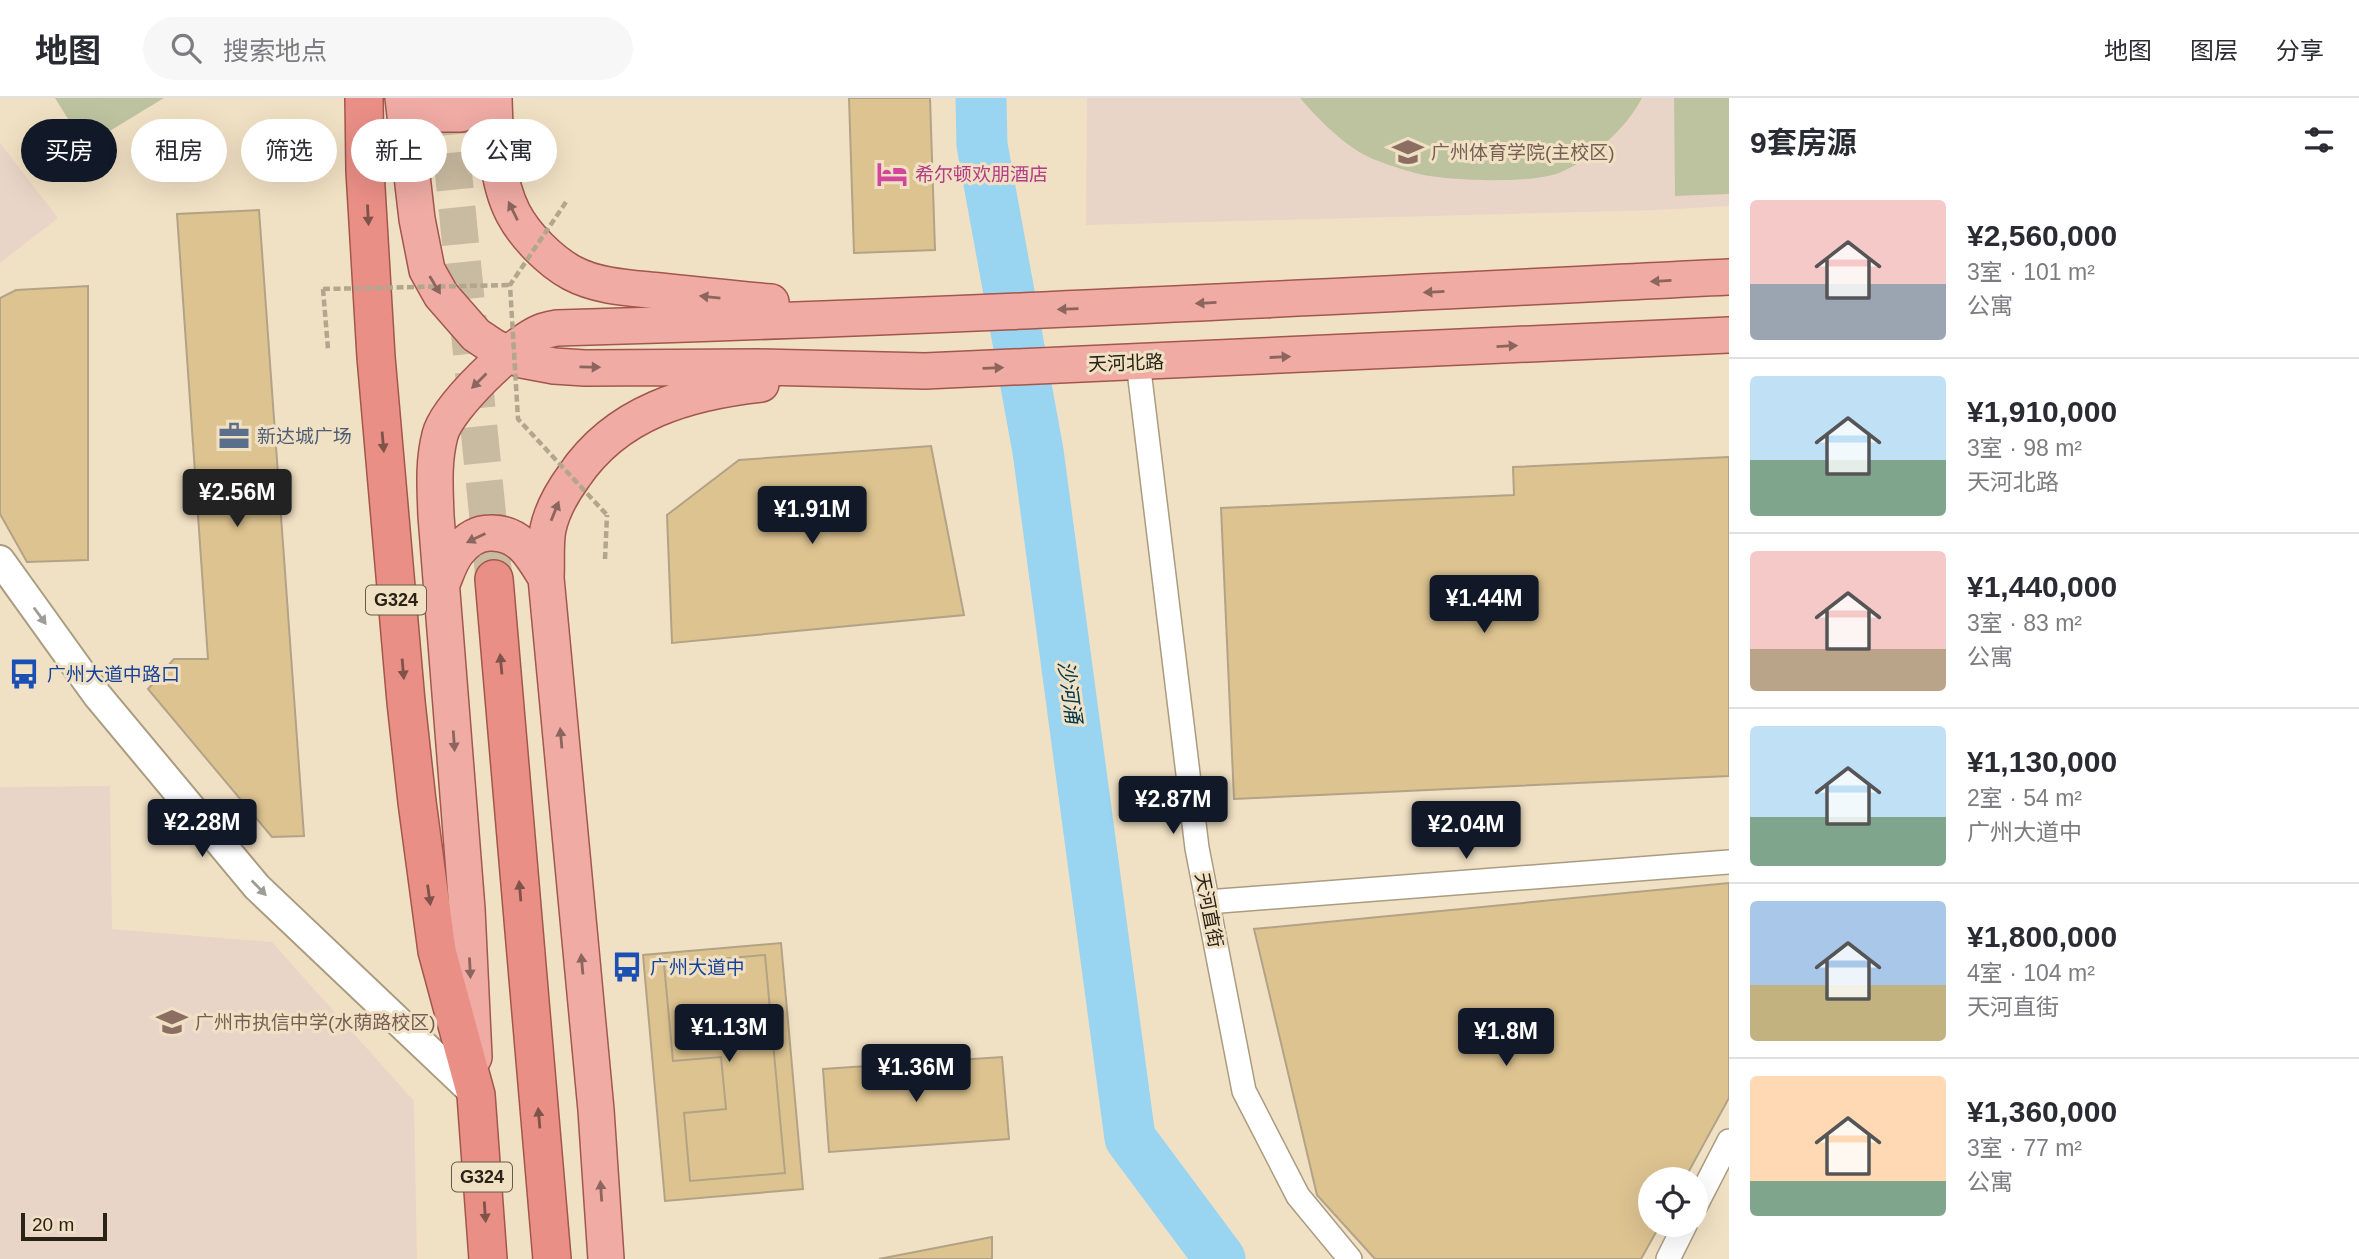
<!DOCTYPE html>
<html lang="zh">
<meta charset="utf-8">
<style>
body{margin:0;font-family:Helvetica,"Noto Sans SC",sans-serif;background:#f7f7f7;color:#2b2b33;height:100vh;display:flex;flex-direction:column;font-size:26px;white-space:nowrap}
*{box-sizing:border-box;margin:0}
p{font-size:23px;color:#7c7c81}
.icon{flex:none;width:38px;height:38px;fill:none;stroke:currentColor;stroke-width:2;stroke-linecap:round;stroke-linejoin:round}
.map{position:relative;flex:1;overflow:hidden}
.drawer{display:flex;flex-direction:column;background:#fff;width:630px}
.drawer>*{flex:none}
.banner{position:absolute;left:21px;top:21px;width:665px;height:63px;display:flex;gap:14px}
.fabs{position:absolute;left:1638px;top:1069px;display:grid;gap:14px}
.fabs a{display:grid;place-items:center;width:70px;height:70px;border-radius:50%;background:#fff;box-shadow:0 7px 28px #0002;font-size:35px}
.scale{position:absolute;left:21px;bottom:18px;width:86px;box-sizing:border-box;padding-left:7px;border:4px solid #282217;border-top:0;font-size:19px;line-height:24px;white-space:nowrap;color:#282217;-webkit-text-stroke:5px #f1e1c4;paint-order:stroke}
.price{position:absolute;translate:-50% -60px;padding:0 16px;border-radius:7px;background:#111827;color:#fff;font-size:23px;line-height:46px;filter:drop-shadow(0 2px 4px #0008)}
.price::after{content:'';position:absolute;left:50%;top:42px;width:21px;height:16px;margin-left:-10px;background:inherit;clip-path:polygon(0 0,100% 0,50% 100%)}
.price.on{background:#222;color:#fff}
ul{padding:0;list-style:none}
li{display:flex;align-items:center;gap:21px;height:175px;padding:0 21px}
li+li{border-top:2px solid #e1e1e2}
li span{display:grid;place-items:center;flex:none;width:196px;height:140px;border-radius:7px;color:#555}
li>.icon{margin-inline-start:auto}
span .icon{width:84px;height:84px;fill:#fffc;stroke-width:1}
li b{font-size:30px}
h2{display:flex;justify-content:space-between;align-items:center;height:84px;padding:0 21px;font-size:30px}
.tag{padding:0 24px;border-radius:32px;background:#fff;box-shadow:0 7px 28px #0002;font-size:24px;line-height:63px}
.tag.on{background:#111827;color:#fff}
header{display:flex;align-items:center;gap:42px;box-sizing:border-box;height:98px;padding:0 35px;background:#fff;border-bottom:2px solid #e1e1e2}
header strong{font-size:33px}
nav{display:flex;gap:38px;margin-inline-start:auto;font-size:24px}
.search{width:490px;height:63px;background:#f7f7f7;display:flex;align-items:center;gap:18px;box-sizing:border-box;padding:0 24px;border-radius:38px;color:#7c7c81;font-size:26px}
main{display:flex;flex:1;min-height:0}
.map>svg:first-child{display:block}
</style>
<header>
<strong>地图</strong>
<div class="search"><svg class="icon" aria-label="search" viewBox="0 0 24 24"><circle cx="10" cy="10" r="6"/><path d="M15 15l6 6"/></svg>搜索地点</div>
<nav><a>地图</a><a>图层</a><a>分享</a></nav>
</header>
<main>
<div class="map">
<svg width="1729" height="1161" viewBox="0 0 1729 1161">
<rect width="100%" height="100%" fill="#f1e1c4"/>
<path fill="#e9d5c7" d="M1087,0h642v108l-70,4 -573,15z
M0,45l58,75 -58,45z
M110,688l2,143 160,13 142,159 3,158h-417v-472z"/>
<path fill="#bec39f" d="M55,0h109l-79,48z
M1300,0h342c-16,31 -51,62 -83,75 -28,11 -115,8 -144,0 -17,-5 -41,-12 -56,-21 -23,-15 -41,-33 -59,-54z
M1674,0h55v96l-54,2z"/>
<g fill="none" stroke-linecap="round" stroke-linejoin="round">
<path stroke="#99d4f1" stroke-width="51" d="M981,0l1,47 56,306 92,687 90,121"/>
</g>
<path fill="#ddc390" stroke="#b2a387" stroke-width="2" d="M849,0h81l5,152 -81,3z
M259,112l45,626 -32,1 -124,-148 26,-30h34l-31,-445z
M88,188v274l-61,2 -27,-48v-216l16,-8z
M931,348l33,169 -292,28 -5,-128 72,-55z
M1729,359v319l-495,23 -13,-291 293,-13 -1,-28z
M1729,785v215l-45,82h-34v45h10l-19,34h-266l-58,-64 -63,-266z
M781,845l22,246 -138,12 -22,-246z
M765,857l20,218 -95,8 -6,-68 42,-4 -5,-52 -48,4 -9,-97z
M1002,959l7,82 -180,13 -6,-83z
M992,1139v22h-113z"/>
<g fill="none" stroke-linecap="round" stroke-linejoin="round">
<path stroke="#c9bba1" stroke-width="37" stroke-dasharray="37 18" stroke-linecap="butt" d="M446,0l48,481"/>
<g stroke="#aa9c80" stroke-width="26">
<path id="minor" d="M1138,264l59,486 47,243 54,105 52,63
M1207,804l522,-40
M1696,1107l33,-64
M1668,1161l17,-34"/>
</g>
<g stroke="#aa9c80" stroke-width="32">
<path id="tertiary" d="M0,462l97,135 160,192 219,208"/>
</g>
<g stroke="#a2574c" stroke-width="38">
<path id="primary" d="M403,0l14,121 10,51 14,25 35,40 18,12 28,13 32,6 31,2 173,-1 167,4 804,-36
M416,0l14,14 12,2h19l14,-6 6,-10
M494,0c1,37 2,82 19,115 12,23 37,48 59,60 26,14 59,15 88,18 37,4 74,8 111,11
M441,488c5,-11 9,-26 17,-35 8,-10 19,-18 32,-18 30,-1 42,22 56,45
M474,959l-7,-148 -31,-393c-1,-28 -3,-54 4,-81 7,-28 75,-93 101,-103 5,-2 11,-3 16,-4 391,-11 781,-32 1172,-51
M606,1161l-10,-149 -50,-532c1,-16 -1,-34 2,-49 4,-19 15,-38 26,-53 43,-64 114,-84 187,-92"/>
</g>
<g stroke="#a2574c" stroke-width="40">
<path id="trunk" d="M364,0l1,73 11,186 30,345 11,100 20,149 39,144 12,164
M494,481l58,680"/>
</g>
<path stroke="#b3a68f" stroke-width="4.5" stroke-dasharray="7 3.5" stroke-linecap="butt" d="M323,191l5,60
M605,461l2,-44"/>
<use href="#minor" stroke="#fff" stroke-width="23"/>
<use href="#tertiary" stroke="#fff" stroke-width="28"/>
<use href="#primary" stroke="#efaba4" stroke-width="35"/>
<use href="#trunk" stroke="#ea8f86" stroke-width="37"/>
<path stroke="#b3a68f" stroke-width="4.5" stroke-dasharray="7 3.5" stroke-linecap="butt" d="M566,104l-56,83 8,134 89,96
M323,191l187,-4"/>
</g>
<defs><path id="oneway-solid" d="M-6-.8H1V-3.2L6.5 0L1 3.2V.8H-6Z" transform="scale(1.75)"/></defs>
<g fill="#8c665e">
<use href="#oneway-solid" transform="translate(513 113) rotate(-116)"/>
<use href="#oneway-solid" transform="translate(1661 183) rotate(177)"/>
<use href="#oneway-solid" transform="translate(435 187) rotate(59)"/>
<use href="#oneway-solid" transform="translate(1434 194) rotate(177)"/>
<use href="#oneway-solid" transform="translate(710 199) rotate(-174)"/>
<use href="#oneway-solid" transform="translate(1206 205) rotate(177)"/>
<use href="#oneway-solid" transform="translate(1068 211) rotate(178)"/>
<use href="#oneway-solid" transform="translate(1507 248) rotate(-3)"/>
<use href="#oneway-solid" transform="translate(1280 259) rotate(-3)"/>
<use href="#oneway-solid" transform="translate(590 269) rotate(1)"/>
<use href="#oneway-solid" transform="translate(993 270) rotate(-2)"/>
<use href="#oneway-solid" transform="translate(479 283) rotate(135)"/>
<use href="#oneway-solid" transform="translate(555 413) rotate(-68)"/>
<use href="#oneway-solid" transform="translate(476 440) rotate(154)"/>
<use href="#oneway-solid" transform="translate(561 640) rotate(-95)"/>
<use href="#oneway-solid" transform="translate(454 643) rotate(86)"/>
<use href="#oneway-solid" transform="translate(582 866) rotate(-95)"/>
<use href="#oneway-solid" transform="translate(470 870) rotate(87)"/>
<use href="#oneway-solid" transform="translate(601 1093) rotate(-94)"/>
</g>
<g fill="#7f5349">
<use href="#oneway-solid" transform="translate(368 117) rotate(87)"/>
<use href="#oneway-solid" transform="translate(383 344) rotate(85)"/>
<use href="#oneway-solid" transform="translate(501 566) rotate(-95)"/>
<use href="#oneway-solid" transform="translate(403 571) rotate(85)"/>
<use href="#oneway-solid" transform="translate(520 793) rotate(-95)"/>
<use href="#oneway-solid" transform="translate(429 797) rotate(82)"/>
<use href="#oneway-solid" transform="translate(539 1020) rotate(-95)"/>
<use href="#oneway-solid" transform="translate(485 1114) rotate(86)"/>
</g>
<g fill="#9e9c97">
<use href="#oneway-solid" transform="translate(40 518) rotate(54)"/>
<use href="#oneway-solid" transform="translate(259 790) rotate(46)"/>
</g>
<defs>
<g id="university-bare" transform="scale(2.415)"><path d="M0-5L7-2L0 1L-7-2ZM-4 1L0 2.5L4 1V4Q0 6-4 4Z" fill="#8d6e63" stroke="#f1e1c4" stroke-width="2.5" paint-order="stroke"/></g>
<g id="hotel-bare" transform="scale(2.415)"><path d="M-6-4.5h1.5V1H6V5H4.5V3h-9V5H-6ZM-4 0a1.8 1.8 0 1 1 3.6 0ZM.5 0V-2.5h3Q6-2.5 6 0Z" fill="#d1479c" stroke="#f1e1c4" stroke-width="2.5" paint-order="stroke"/></g>
<g id="office-bare" transform="scale(2.415)"><path d="M-6-3h4V-5.5h4V-3h4V5H-6ZM-1-4.5V-3h2v-1.5ZM-6 0V1H6V0Z" fill="#5c6f8a" stroke="#f1e1c4" stroke-width="2.5" paint-order="stroke"/></g>
<g id="bus-bare" transform="scale(2.415)"><path d="M-5-6H5V4H4V6H2V4H-2V6H-4V4H-5ZM-3.5-4V0h7V-4ZM-3.5 1.2v1.5H-2V1.2ZM2 1.2v1.5H3.5V1.2Z" fill="#1a4fb4" stroke="#f1e1c4" stroke-width="2.5" paint-order="stroke"/></g>
<g id="school-bare" transform="scale(2.415)"><path d="M0-5L7-2L0 1L-7-2ZM-4 1L0 2.5L4 1V4Q0 6-4 4Z" fill="#8d6e63" stroke="#f1e1c4" stroke-width="2.5" paint-order="stroke"/></g>
</defs>
<g fill-rule="evenodd">
<use href="#university-bare" x="1408" y="54"/>
<use href="#hotel-bare" x="892" y="76"/>
<use href="#office-bare" x="234" y="338"/>
<use href="#bus-bare" x="24" y="576"/>
<use href="#bus-bare" x="627" y="869"/>
<use href="#school-bare" x="172" y="924"/>
</g>
<g text-anchor="middle" dominant-baseline="central" stroke-width="6" stroke-linejoin="round" paint-order="stroke">
<g fill="#f1e1c4" stroke="#645b4b" stroke-width="2">
<rect x="366" y="487.5" width="60" height="29" rx="5"/>
<rect x="452" y="1064.5" width="60" height="29" rx="5"/>
</g>
<g font-size="18" font-weight="bold" fill="#282217">
<text x="396" y="502">G324</text>
<text x="482" y="1079">G324</text>
</g>
<g font-size="19" fill="#785e54" stroke="#f1e1c4" text-anchor="start">
<text x="1431" y="54">广州体育学院(主校区)</text>
<text x="195" y="924">广州市执信中学(水荫路校区)</text>
</g>
<g font-size="19" fill="#b23c85" stroke="#f1e1c4" text-anchor="start">
<text x="915" y="76">希尔顿欢朋酒店</text>
</g>
<g font-size="19" fill="#282217" stroke="#f1e1c4">
<text transform="translate(1126 265) rotate(-2)">天河北路</text>
<text transform="translate(1209 812) rotate(79)">天河直街</text>
</g>
<g font-size="19" fill="#4e5e75" stroke="#f1e1c4" text-anchor="start">
<text x="257" y="338">新达城广场</text>
</g>
<g font-size="19" fill="#164399" stroke="#f1e1c4" text-anchor="start">
<text x="47" y="576">广州大道中路口</text>
<text x="650" y="869">广州大道中</text>
</g>
<g font-size="21" font-style="italic" fill="#03384c" stroke="#f1e1c4">
<text transform="translate(1070 594) rotate(82)">沙河涌</text>
</g>
</g>
</svg>
<div class="fabs">
<a><svg class="icon" aria-label="locate" viewBox="0 0 24 24"><circle cx="12" cy="12" r="6"/><path d="M12 2v4M12 18v4M2 12h4M18 12h4"/></svg></a>
</div>
<div class="scale">20 m</div>
<b class="price on" style="left:237px;top:431px">¥2.56M</b>
<b class="price" style="left:812px;top:448px">¥1.91M</b>
<b class="price" style="left:1484px;top:537px">¥1.44M</b>
<b class="price" style="left:1173px;top:738px">¥2.87M</b>
<b class="price" style="left:202px;top:761px">¥2.28M</b>
<b class="price" style="left:1466px;top:763px">¥2.04M</b>
<b class="price" style="left:729px;top:966px">¥1.13M</b>
<b class="price" style="left:1506px;top:970px">¥1.8M</b>
<b class="price" style="left:916px;top:1006px">¥1.36M</b>
<div class="banner">
<a class="tag on">买房</a>
<a class="tag">租房</a>
<a class="tag">筛选</a>
<a class="tag">新上</a>
<a class="tag">公寓</a>
</div>
</div>
<section class="drawer">
<h2>9套房源<svg class="icon" aria-label="filters" viewBox="0 0 24 24"><path d="M4 7h16M4 17h16"/><circle cx="9" cy="7" r="2"/><circle cx="15" cy="17" r="2"/></svg></h2>
<ul>
<li><span style="background:linear-gradient(#f6c9c9 60%,#9aa5b1 0)"><svg class="icon" aria-label="home" viewBox="0 0 24 24"><path d="M3 11l9-7 9 7M6 9v11h12V9"/></svg></span><div><b>¥2,560,000</b><p>3室 · 101 m²</p><p>公寓</p></div></li>
<li><span style="background:linear-gradient(#bfe0f5 60%,#7fa58c 0)"><svg class="icon" aria-label="home" viewBox="0 0 24 24"><path d="M3 11l9-7 9 7M6 9v11h12V9"/></svg></span><div><b>¥1,910,000</b><p>3室 · 98 m²</p><p>天河北路</p></div></li>
<li><span style="background:linear-gradient(#f6c9c9 70%,#b9a48a 0)"><svg class="icon" aria-label="home" viewBox="0 0 24 24"><path d="M3 11l9-7 9 7M6 9v11h12V9"/></svg></span><div><b>¥1,440,000</b><p>3室 · 83 m²</p><p>公寓</p></div></li>
<li><span style="background:linear-gradient(#bfe0f5 65%,#7fa58c 0)"><svg class="icon" aria-label="home" viewBox="0 0 24 24"><path d="M3 11l9-7 9 7M6 9v11h12V9"/></svg></span><div><b>¥1,130,000</b><p>2室 · 54 m²</p><p>广州大道中</p></div></li>
<li><span style="background:linear-gradient(#a9c7e8 60%,#c2b280 0)"><svg class="icon" aria-label="home" viewBox="0 0 24 24"><path d="M3 11l9-7 9 7M6 9v11h12V9"/></svg></span><div><b>¥1,800,000</b><p>4室 · 104 m²</p><p>天河直街</p></div></li>
<li><span style="background:linear-gradient(#ffd9b3 75%,#7fa58c 0)"><svg class="icon" aria-label="home" viewBox="0 0 24 24"><path d="M3 11l9-7 9 7M6 9v11h12V9"/></svg></span><div><b>¥1,360,000</b><p>3室 · 77 m²</p><p>公寓</p></div></li>
</ul>
</section>
</main>
